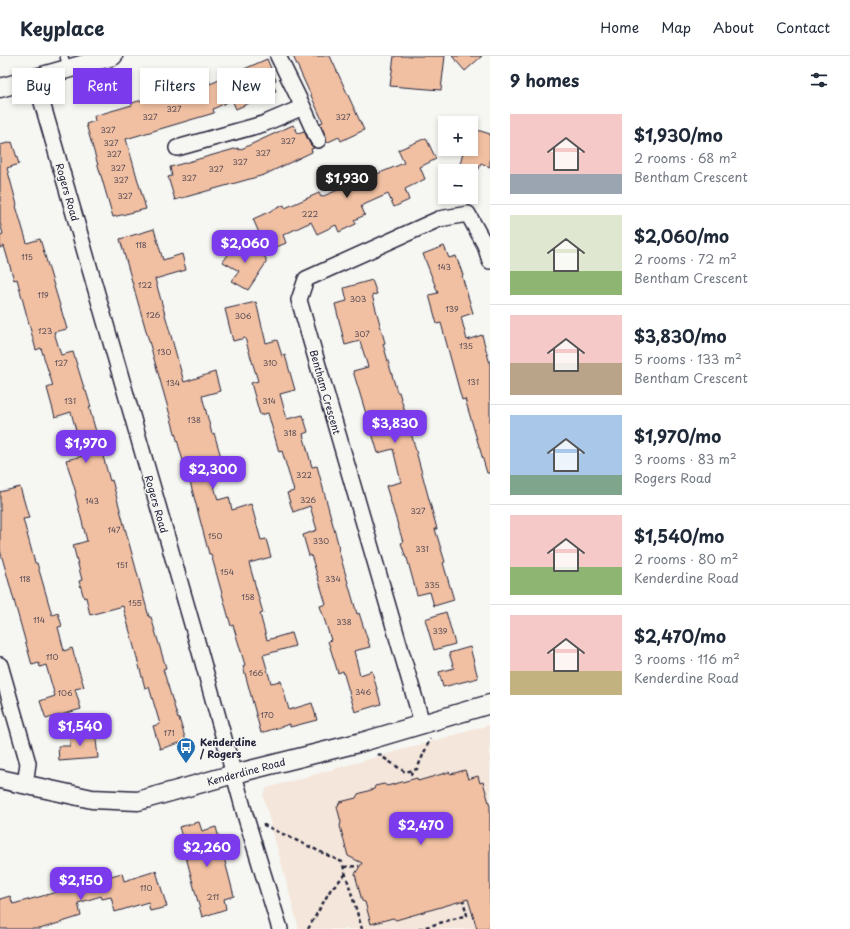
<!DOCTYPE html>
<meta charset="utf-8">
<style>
body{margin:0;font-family:"Playpen Sans",sans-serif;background:#f2f2f3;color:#1f2937;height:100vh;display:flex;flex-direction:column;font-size:15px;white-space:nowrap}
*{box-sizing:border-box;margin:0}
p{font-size:13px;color:#747a83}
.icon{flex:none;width:22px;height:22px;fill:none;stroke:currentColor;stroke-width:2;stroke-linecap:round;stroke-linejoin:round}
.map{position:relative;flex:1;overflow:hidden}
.details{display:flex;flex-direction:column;background:#fff;width:360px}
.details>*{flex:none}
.banner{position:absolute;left:12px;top:12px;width:380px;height:36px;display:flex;gap:8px}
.buttons{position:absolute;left:438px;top:60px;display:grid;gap:8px}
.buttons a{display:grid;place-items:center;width:40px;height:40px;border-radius:0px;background:#fff;box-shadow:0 2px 6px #0003;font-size:20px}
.price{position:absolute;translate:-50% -34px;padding:0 9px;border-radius:8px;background:#7c3aed;color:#fff;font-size:13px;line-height:26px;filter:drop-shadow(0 1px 2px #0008)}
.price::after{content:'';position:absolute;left:50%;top:24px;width:12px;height:9px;margin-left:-6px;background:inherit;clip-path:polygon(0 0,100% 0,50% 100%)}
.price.active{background:#222;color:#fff}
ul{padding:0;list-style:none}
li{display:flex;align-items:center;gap:12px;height:100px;padding:0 20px}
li+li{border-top:1px solid #e0e1e3}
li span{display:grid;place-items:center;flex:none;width:112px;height:80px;border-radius:0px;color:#555}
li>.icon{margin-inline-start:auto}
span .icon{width:48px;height:48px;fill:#fffc;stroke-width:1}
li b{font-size:17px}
h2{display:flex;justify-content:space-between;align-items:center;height:48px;padding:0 20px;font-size:17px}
.tag{padding:0 14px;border-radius:0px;background:#fff;box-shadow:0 2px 6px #0003;font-size:14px;line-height:36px}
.tag.active{background:#7c3aed;color:#fff}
header{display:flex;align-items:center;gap:24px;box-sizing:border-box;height:56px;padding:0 20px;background:#fff;border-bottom:1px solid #e0e1e3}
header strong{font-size:19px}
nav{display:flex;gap:22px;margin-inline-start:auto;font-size:14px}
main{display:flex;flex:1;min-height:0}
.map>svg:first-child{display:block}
</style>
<header>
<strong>Keyplace</strong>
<nav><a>Home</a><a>Map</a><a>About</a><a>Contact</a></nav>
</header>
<main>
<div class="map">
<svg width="490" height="873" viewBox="0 0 490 873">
<rect width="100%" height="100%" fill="#f6f6f2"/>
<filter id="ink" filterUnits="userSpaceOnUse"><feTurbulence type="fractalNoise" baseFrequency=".025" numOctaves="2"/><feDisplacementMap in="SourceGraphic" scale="8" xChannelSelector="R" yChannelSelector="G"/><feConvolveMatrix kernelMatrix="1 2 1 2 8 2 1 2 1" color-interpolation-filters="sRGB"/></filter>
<g filter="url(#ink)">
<path fill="#f4e6da" d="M490,669v204h-191l-36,-134 4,-7z"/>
<path fill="#f1c0a2" stroke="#22223b" d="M293,0h37l34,74 -23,11 -2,-4 -13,6v-6l-6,-14 3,-1z
M394,0h51l-4,34 -51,-4z
M452,0h30l-17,15z
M267,3l9,21 -4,2 4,9 -40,18 -4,-9 -19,9 1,4 -88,26 20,70 -33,8 -27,-93 9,-3 -1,-5 38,-11v-2l77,-23 1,4z
M293,69l5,8 6,-2 6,13 4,4 -3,1 1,3 -48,23 -89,25 -7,-23 4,-1 -2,-9 68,-19 1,2z
M471,72l19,6v33l-9,-4 -2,6 -19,-4 4,-16h7z
M426,82l10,21 -16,8 5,12 -20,10 4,11 -15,7 -6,-13 -27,12 4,9 -11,5 2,4 -17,8 -3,-7 -19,9 -6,-12 -28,13 3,8 -19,8 -14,-32 31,-14 1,3 34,-15 2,4 83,-34 -6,-13z
M12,86l7,22 -12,4 10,37 -1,1 11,37 13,-4 27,90 -13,3 7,23 12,-3 12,39h1l5,16h-2l21,74 2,-1 37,137h2l15,51 -3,1 15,50 1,-1 7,23 -26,8 -7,-23 7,-2 -11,-37 -4,1 -22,-82 -33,9 -4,-18 -2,1 -5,-17 3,-1 -9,-35 14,-4 -12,-47 1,-1 -10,-33 17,-4 -12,-44 -16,5 -8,-29 6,-2 -12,-38 -5,2 -19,-71 -3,1 -10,-34 -4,2v-13l3,-1 -3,-11v-78z
M154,173l9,31 19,-6 4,16 -31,9 29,103 31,-10 5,19 -18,5 10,38 2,-1 9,31 -14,4 9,32 11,-3 3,13 19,-6 10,36 5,-1 5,18 -22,6 14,50 -3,1 7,26 24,-7 4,13 -32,9 8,28 10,-2 8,29 23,-7 5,17 -27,7v-3l-29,9 -18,-67 2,-1 -12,-40 -2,1 -20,-72h-2l-21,-80 -1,1 -67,-236z
M238,184l28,18v5l-18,27 -16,-9 7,-10 -16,-9z
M444,190l5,12 7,-2 7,19 -1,1 11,37 -12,4 6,23 15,-5 8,29v109h-3l-22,-74 -3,1 -21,-77 -4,1 -8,-29 9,-2 -15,-39z
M372,224l5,14 -5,1 13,48 -2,1 14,48h2l11,37 27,100h-2l10,33 -2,1 11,37 -20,6 -4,-14 -13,3 -10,-37h-1l-5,-15 2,-1 -17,-56 15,-4 -8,-33 -15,4 -25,-82 15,-4 -8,-26 -15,4 -10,-41 12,-3 -3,-13z
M256,246l10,41 11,-3 5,16 3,-1 10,35 -15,4 7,25 16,-4 5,17 -5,2 9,33 5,-1 22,81 -1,1 19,66 2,-1 11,34 -16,4 6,24 12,-4 9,33 -26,8 -12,-41 -5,2 -10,-32 3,-1 -11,-34 6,-2 -15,-49 -2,1 -6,-21 14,-5 -7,-24 -17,6 -6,-19 7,-2 -12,-40 -3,1 -11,-39 -8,2 -9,-32 7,-2 -13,-43 -12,3 -8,-32z
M20,431l9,31 -6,1 12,44h2l15,52 6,-2 4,13 -4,1 6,24 8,-3 12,39 -9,2 6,20 -35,10 -6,-18 15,-5 -9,-31 -6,2 -1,-4 -7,2 -32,-115v-58z
M446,556l9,32 -21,6 -9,-31z
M470,591l8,31 -35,9 -4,-15 15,-4 -5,-15z
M95,674l3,28 -39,3 -1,-15h12l-1,-14z
M465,714l3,9 10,-3 2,7 3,-1 7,24v123h-13l-9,-30 -72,21 -3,-2 -22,6 -6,-22 -3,-1 -7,-27 7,-11 -14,-7 -8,-30 1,-4 -4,-15 3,-5 16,-4 2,-4 16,-5 1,-3 9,-2 3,2 30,-8 1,3 31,-9 2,2z
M199,766l3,9 14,-4 18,69 -10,3 2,10 -24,8 -16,-60h2l-9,-30z
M156,815l11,36 -17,4 -2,-9 -33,10 -4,-15 -9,2 -1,-3 -23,7 3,13 -41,13h-40v-30l10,-3 3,8 44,-12 -2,-7 28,-9 2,7 37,-10 2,8z"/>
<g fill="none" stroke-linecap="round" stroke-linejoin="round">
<g stroke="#22223b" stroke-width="10">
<path id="service" d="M64,0l3,13"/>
</g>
<g stroke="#22223b" stroke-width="18">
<path id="minor" d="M278,0l25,51 15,33
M35,22l165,574 46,166 34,111
M177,92l86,-24 40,-17
M0,609l28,98 -3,22
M422,667l-123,-423 7,-21 133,-60 29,-5 17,31 5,16"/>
</g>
<g stroke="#22223b" stroke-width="21">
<path id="tertiary" d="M0,32l113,-32
M0,723l92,20 46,2 96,-27 128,-32 128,-38"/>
</g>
<path stroke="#22223b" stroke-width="2.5" stroke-dasharray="4 3" stroke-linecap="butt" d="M378,698l27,18 12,-3 13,-30
M411,715l1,6
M264,768v1l78,37 20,67
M344,811l15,-1
M308,873l23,-40 15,-15
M419,873l48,-14 -4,-15"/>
<use href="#service" stroke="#f6f6f2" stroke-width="7"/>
<use href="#minor" stroke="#f6f6f2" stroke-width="15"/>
<use href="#tertiary" stroke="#f6f6f2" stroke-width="18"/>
</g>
</g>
<defs>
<g id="bus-pin" transform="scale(1)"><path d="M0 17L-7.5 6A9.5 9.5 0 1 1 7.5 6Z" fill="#1f6fb2" stroke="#f6f6f2"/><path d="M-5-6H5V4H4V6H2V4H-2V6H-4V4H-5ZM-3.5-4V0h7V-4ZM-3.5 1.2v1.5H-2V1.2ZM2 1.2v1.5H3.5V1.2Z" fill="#fff"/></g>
</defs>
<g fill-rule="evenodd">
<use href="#bus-pin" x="186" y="691"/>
</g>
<g text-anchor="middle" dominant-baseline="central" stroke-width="3" stroke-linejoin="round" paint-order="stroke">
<g font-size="8" fill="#564a55">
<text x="174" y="53">327</text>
<text x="150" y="61">327</text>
<text x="343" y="61">327</text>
<text x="108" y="74">327</text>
<text x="288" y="85">327</text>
<text x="111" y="87">327</text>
<text x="263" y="97">327</text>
<text x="114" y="98">327</text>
<text x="240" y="106">327</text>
<text x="118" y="112">327</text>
<text x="216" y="113">327</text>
<text x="189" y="122">327</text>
<text x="121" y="124">327</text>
<text x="125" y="140">327</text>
<text x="310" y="158">222</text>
<text x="141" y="189">118</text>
<text x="27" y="201">115</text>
<text x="444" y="211">143</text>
<text x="145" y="229">122</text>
<text x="43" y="239">119</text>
<text x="358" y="243">303</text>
<text x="452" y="253">139</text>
<text x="153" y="259">126</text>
<text x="243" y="260">306</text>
<text x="45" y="275">123</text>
<text x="362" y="278">307</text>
<text x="466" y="290">135</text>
<text x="164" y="296">130</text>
<text x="61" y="307">127</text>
<text x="270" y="307">310</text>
<text x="473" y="326">131</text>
<text x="173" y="327">134</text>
<text x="70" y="345">131</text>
<text x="269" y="345">314</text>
<text x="194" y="364">138</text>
<text x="290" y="377">318</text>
<text x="304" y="419">322</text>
<text x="308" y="444">326</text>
<text x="92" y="445">143</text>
<text x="418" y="455">327</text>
<text x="114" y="474">147</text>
<text x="215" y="480">150</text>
<text x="321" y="485">330</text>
<text x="422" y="493">331</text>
<text x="122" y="509">151</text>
<text x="227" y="516">154</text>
<text x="25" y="523">118</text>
<text x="333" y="523">334</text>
<text x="432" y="529">335</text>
<text x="248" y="541">158</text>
<text x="135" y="547">155</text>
<text x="39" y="564">114</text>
<text x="344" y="566">338</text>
<text x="440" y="575">339</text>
<text x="52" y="601">110</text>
<text x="256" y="617">166</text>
<text x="363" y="636">346</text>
<text x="65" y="637">106</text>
<text x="267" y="659">170</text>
<text x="169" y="677">171</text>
<text x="146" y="832">110</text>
<text x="213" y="841">211</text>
</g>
<g font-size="10" fill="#22223b" stroke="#f6f6f2">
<text transform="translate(68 136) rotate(74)">Rogers Road</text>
<text transform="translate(326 336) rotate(74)">Bentham Crescent</text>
<text transform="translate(157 448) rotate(74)">Rogers Road</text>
<text transform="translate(246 715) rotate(-15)">Kenderdine Road</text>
</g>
<g font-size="10" font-weight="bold" fill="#22223b" stroke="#f6f6f2" text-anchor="start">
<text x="200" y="685">Kenderdine<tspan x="200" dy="12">/ Rogers</tspan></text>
</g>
</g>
</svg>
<div class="buttons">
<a>+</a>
<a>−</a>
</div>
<b class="price active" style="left:347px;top:143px">$1,930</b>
<b class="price" style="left:245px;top:208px">$2,060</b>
<b class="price" style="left:395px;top:388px">$3,830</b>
<b class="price" style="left:86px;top:408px">$1,970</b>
<b class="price" style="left:213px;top:434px">$2,300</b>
<b class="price" style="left:80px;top:691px">$1,540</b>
<b class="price" style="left:421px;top:790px">$2,470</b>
<b class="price" style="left:207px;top:812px">$2,260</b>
<b class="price" style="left:81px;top:845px">$2,150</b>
<div class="banner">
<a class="tag">Buy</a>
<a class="tag active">Rent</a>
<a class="tag">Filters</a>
<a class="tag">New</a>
</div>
</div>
<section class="details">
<h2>9 homes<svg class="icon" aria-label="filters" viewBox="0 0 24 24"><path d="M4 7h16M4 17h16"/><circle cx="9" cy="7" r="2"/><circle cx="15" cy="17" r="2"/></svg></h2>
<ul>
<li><span style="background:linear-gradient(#f6c9c9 75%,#9aa5b1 0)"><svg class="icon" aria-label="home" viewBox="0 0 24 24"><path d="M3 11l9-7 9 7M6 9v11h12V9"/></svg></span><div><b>$1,930/mo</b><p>2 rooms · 68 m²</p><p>Bentham Crescent</p></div></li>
<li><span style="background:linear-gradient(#dfe7d0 70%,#8fb573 0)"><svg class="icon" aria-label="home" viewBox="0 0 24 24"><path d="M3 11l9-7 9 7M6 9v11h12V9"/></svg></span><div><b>$2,060/mo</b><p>2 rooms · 72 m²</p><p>Bentham Crescent</p></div></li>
<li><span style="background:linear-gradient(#f6c9c9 60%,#b9a48a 0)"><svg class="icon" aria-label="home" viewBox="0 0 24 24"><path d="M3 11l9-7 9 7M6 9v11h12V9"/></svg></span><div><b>$3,830/mo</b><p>5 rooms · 133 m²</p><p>Bentham Crescent</p></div></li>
<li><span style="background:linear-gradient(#a9c7e8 75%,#7fa58c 0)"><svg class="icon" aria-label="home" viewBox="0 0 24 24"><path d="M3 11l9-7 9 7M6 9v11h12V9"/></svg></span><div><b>$1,970/mo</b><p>3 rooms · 83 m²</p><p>Rogers Road</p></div></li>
<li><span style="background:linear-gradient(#f6c9c9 65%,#8fb573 0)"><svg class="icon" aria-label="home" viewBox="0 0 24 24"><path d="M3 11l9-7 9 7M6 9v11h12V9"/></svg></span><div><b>$1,540/mo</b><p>2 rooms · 80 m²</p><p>Kenderdine Road</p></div></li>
<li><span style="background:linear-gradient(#f6c9c9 70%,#c2b280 0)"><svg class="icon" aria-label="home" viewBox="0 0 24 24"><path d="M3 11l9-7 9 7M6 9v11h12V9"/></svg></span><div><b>$2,470/mo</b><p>3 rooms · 116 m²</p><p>Kenderdine Road</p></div></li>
</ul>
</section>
</main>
